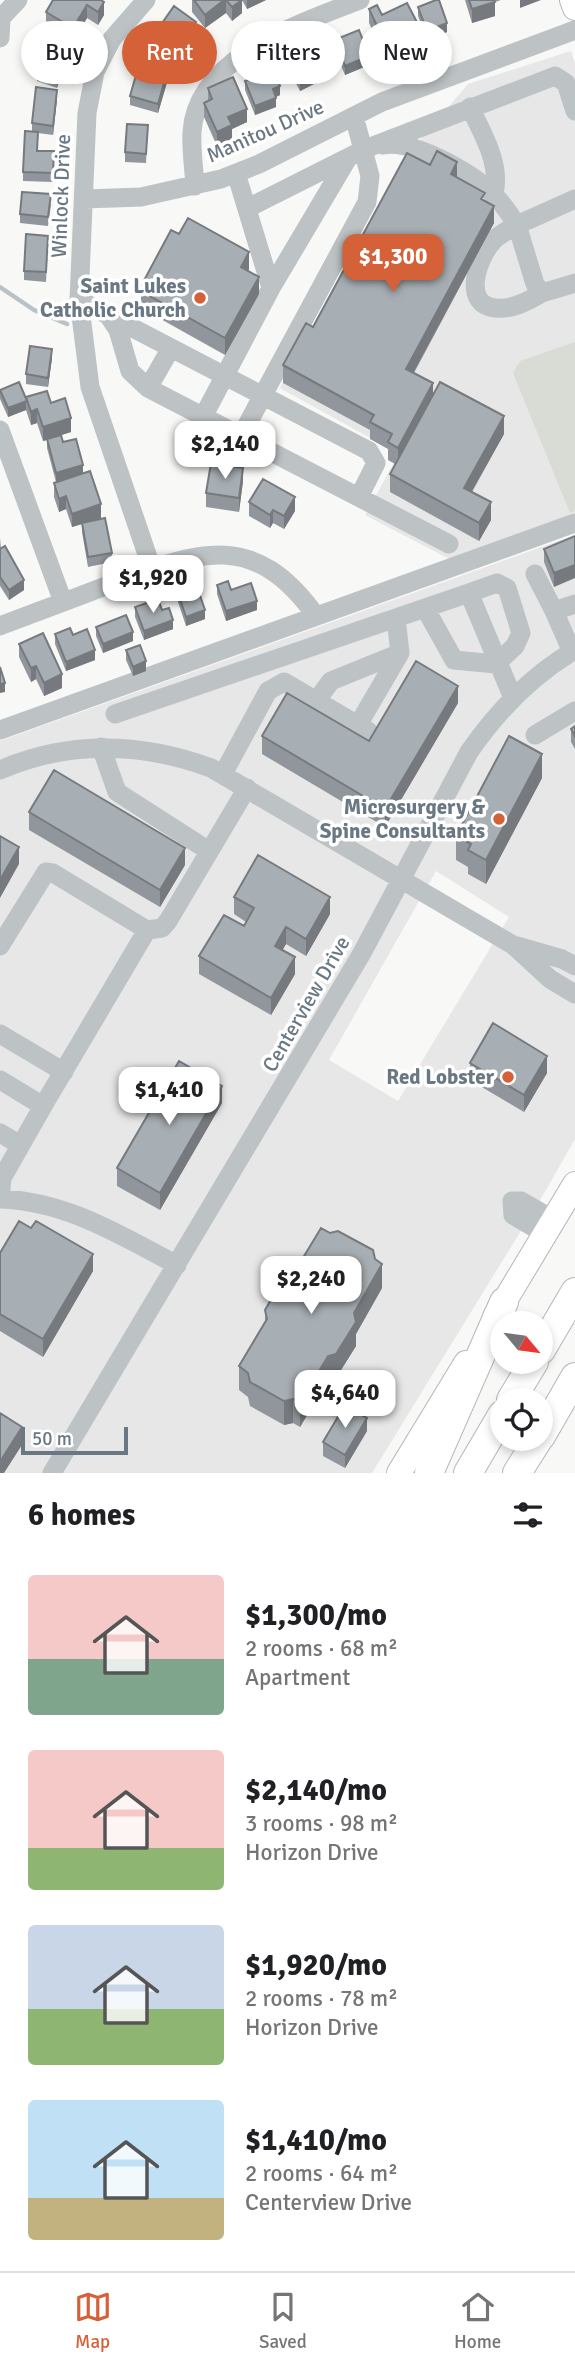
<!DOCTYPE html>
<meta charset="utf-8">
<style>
body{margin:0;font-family:Signika,sans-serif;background:#f6f6f6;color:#202124;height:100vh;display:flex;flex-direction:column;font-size:26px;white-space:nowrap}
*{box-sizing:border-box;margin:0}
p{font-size:23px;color:#757577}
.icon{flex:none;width:38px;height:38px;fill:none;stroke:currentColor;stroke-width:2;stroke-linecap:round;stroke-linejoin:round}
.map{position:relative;height:1473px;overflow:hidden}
.drawer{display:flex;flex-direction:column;background:#fff;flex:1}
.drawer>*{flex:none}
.banner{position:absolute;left:21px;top:21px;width:534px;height:63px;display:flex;gap:14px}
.needle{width:46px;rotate:119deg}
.tools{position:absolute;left:490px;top:1311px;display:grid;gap:14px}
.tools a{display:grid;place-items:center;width:63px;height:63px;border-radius:50%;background:#fff;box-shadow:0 4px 10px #0003;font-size:35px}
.scale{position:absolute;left:21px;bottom:18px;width:107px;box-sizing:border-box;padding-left:7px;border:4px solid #6a7884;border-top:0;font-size:19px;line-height:24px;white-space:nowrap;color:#6a7884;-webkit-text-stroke:5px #fff;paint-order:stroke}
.price{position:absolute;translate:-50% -60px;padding:0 16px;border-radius:14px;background:#fff;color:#222;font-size:23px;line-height:46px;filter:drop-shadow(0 2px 4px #0008)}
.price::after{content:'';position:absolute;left:50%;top:42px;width:21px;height:16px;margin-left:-10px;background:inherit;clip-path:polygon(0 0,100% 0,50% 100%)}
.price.selected{background:#d56139;color:#fff}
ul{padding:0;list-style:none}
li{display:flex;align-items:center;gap:21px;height:175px;padding:0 28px}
li span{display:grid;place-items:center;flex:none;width:196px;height:140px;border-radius:7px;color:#555}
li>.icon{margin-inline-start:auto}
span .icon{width:84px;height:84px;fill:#fffc;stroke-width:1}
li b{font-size:30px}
h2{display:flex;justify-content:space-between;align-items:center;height:84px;padding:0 28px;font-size:30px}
.tag{padding:0 24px;border-radius:32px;background:#fff;box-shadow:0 4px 10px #0003;font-size:24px;line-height:63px}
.tag.selected{background:#d56139;color:#fff}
.dock{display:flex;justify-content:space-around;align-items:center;height:98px;border-top:2px solid #e0e0e0;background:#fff;font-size:19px;color:#757577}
.dock a{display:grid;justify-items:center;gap:4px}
.dock .selected{color:#d56139}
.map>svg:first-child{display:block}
</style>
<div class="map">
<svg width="575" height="1473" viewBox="0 0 575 1473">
<rect width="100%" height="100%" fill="#f8f8f6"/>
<path fill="#e6e7e6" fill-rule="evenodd" d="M571,51l4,13v451l-124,45 -86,-45 34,-61 -119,-66 121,-226 67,-78z
M575,535v604l-29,51 -174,283h-372v-732zM436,871l73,46 -111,184 -69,-41z"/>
<path fill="#d8dcd5" d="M575,342v169l-5,2 -57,-140 7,-12z"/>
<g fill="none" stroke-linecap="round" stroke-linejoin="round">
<path stroke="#b9c3c7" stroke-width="4.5" d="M0,287l34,23 33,14"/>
<g stroke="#b1b6ba" stroke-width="26">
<path id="major" d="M572,0l3,8
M495,1317l80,-133
M399,1473l67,-110"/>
</g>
<g stroke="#b3b7ba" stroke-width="30">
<path id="highway" d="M541,1350l34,-58
M511,1400l23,-38
M541,1436l34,-59
M429,1473l75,-171
M468,1473l34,-58
M517,1473l22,-35"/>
</g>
<path stroke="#bdc2c5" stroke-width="19" d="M146,0l-34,39 -17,33 -8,41 -8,187 11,87 62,182
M0,38l1,-20 17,-18
M470,107c13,28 31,56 24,87
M383,145c30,-6 89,28 110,49 9,8 17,21 24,31 -7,4 -17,9 -23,15 -15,15 -34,64 1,68 17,2 33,-7 47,-15
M236,173l35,115
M195,186c-1,-17 -4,-36 -3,-54 4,-75 109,-109 168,-132
M85,199l56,-2 80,-18 38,-15 123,-62 193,-72
M575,199l-58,26 18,59 7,9 33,-10
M248,208l117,-59 190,-73 11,7 9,28
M79,300l290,151 7,12 -17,34
M108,315l10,15 12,41 18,17 301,156
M148,388l23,-40
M203,417l68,-129 77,-130
M0,430l63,172
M241,436l126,-234 3,-26 -16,-60
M535,574l19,37
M425,608l29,52 42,4 19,-18 6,-13 -14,-45 -10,-5 -28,10
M0,626c39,-15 78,-29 116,-44 85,-32 139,-51 200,34
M572,652l-18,-41 21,-7
M316,701l15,-20 69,-28
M115,714l354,-121 44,105
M358,725l42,-72 -4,-35
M0,730l575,-207
M535,735l40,-24
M101,747l16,45 92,59
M0,770c70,-30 140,-28 211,-2l302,177 37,34 25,15
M223,774l45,-83 16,-9 84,49
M0,946l46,-74 7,1 94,57
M517,946l45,13 13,7
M0,1034l64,38
M0,1080l43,26 -41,72 -2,21
M43,1106l104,-176 15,-2 6,-7 79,-133
M0,1133l20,12
M0,1199c66,2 120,36 177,66
M545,1234l-32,-19 -1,-14h9l33,19
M52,1473l310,-520 107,-201c29,-42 62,-76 106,-102"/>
<use href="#major" stroke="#fff" stroke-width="24"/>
<use href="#highway" stroke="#fff" stroke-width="28"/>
</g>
<path fill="#90969b" d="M101,0l3,15 -6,10 -11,-7 -14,23 -27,-16v-13z
M192,0h50v13l-10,8 -6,-8 -21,15 -13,-16z
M242,0h24l-19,9z
M465,0h36l-6,2v14l-23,7z
M418,7l29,25 -20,8 -9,-24z
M369,9l13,6 37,25 -34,17 -16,-34z
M196,35l-13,19 -5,-4 -11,14 -16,-12v-13z
M334,40l35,25 -24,10 -11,-26z
M66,59l-9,29 -20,-7v-9z
M291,64l39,12 -30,15 -9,-17z
M168,79l-10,34 -28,-8v-9z
M245,81l35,14 -4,2v10l-21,8 -10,-25z
M208,88l39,34 -15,7v10l-15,7 -13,-29v-14l4,-1z
M57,99l-4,36 -15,-2 -1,18h17l-1,31 -30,-1v-9l9,-40v-9z
M148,125l-2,38 -21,-1v-10z
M430,165l27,13 28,23 9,22 -80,150 19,21 71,40 -32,58 19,28 -12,21 -89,-49v-18l5,-10 -7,-4v-11l-18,-10v-9l-87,-47v-18l30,-38z
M51,204l-3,22 -28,-3v-9z
M48,245l-2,37 -22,-2v-9z
M249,269l-1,2 11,23 -34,61 -75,-42v-5l-9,-5v-17z
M52,358l-4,29 -22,-3v-10z
M0,390l26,10 25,3 20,29 -10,3 2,7 20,31 18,45 -9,3 20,32v9l-24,5 -6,-35v-8l-10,3 -6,-18 -7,3 -5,-15v-14l2,-1 -9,-34v-8l-4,1 -6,-18 -6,2 -5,-15 -18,7 -8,-18z
M243,481l-4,31 -33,-5v-14z
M249,502l46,9 -11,18 -11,-6 -3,5 -21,-12z
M575,536l-21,51 -10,-25v-13z
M0,538l1,11 23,41 -15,10 -9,-14z
M217,585l14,5 26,20 -31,11 -9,-27z
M177,590l28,29 -19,7 -9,-27z
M135,607l27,3 11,19 -29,11 -9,-23z
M96,627l37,14 -30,12 -7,-17z
M55,634l40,26 -29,11 -11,-27z
M19,644l43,44 -18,8 -8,-17 -5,3 -12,-25z
M126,650l20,21 -13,5 -7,-16z
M458,703l-73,124 -123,-73v-18l107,5z
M575,726v23l-4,-7v-13z
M542,778l-56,106 -18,-10v-7l-12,-7v-24z
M29,812l156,53 -25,42 -131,-77z
M234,897l96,17 -24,42 -20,-12 -4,6 13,24 -24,41 -72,-41v-18l45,-30 2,-4 -12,-8z
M470,1063l77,10 -23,39 -54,-32z
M222,1103l-62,107 -43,-24v-18z
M0,1253l93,18 -50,86 -43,-26z
M382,1288l-26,46v12l-20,32 -8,2 -28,47 -7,-4 -9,2 -34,-19 -2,-9 -9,-7v-24l26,-43v-13z
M367,1431l-22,37 -22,-12v-14z"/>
<path fill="#767a7e" d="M224,0h2v13l-21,15v-13z
M242,0v13l-10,8v-14z
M247,0h19l-19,9z
M520,0h21l-21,8z
M104,2v13l-6,10v-13z
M495,2v14l-23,7v-14z
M87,5v13l-14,23v-13z
M196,22v13l-13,19v-13z
M447,23v9l-20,8v-9z
M419,26v14l-34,17v-14z
M178,36v14l-11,14v-13z
M66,50v9l-9,29v-10z
M369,56v9l-24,10v-9z
M330,67v9l-30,15v-9z
M168,69v10l-10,34v-9z
M280,86v9l-7,3v-9z
M57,90v9l-4,36v-9z
M276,98v9l-21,8v-9z
M247,109v13l-15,7v10l-15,7v-14l11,-15z
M457,162v17l-6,-5z
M494,206v17l-88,163v-17z
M249,252v17l-8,15v-17z
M259,277v17l-34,61v-17z
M52,349v9l-4,29v-9z
M433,383v18l-35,64v-17z
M26,401v9l-18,7v-9z
M37,409v14l-6,2v-13z
M504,416v18l-40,71v-17z
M71,418v14l-28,9v-14z
M83,465v10l-27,7v-9z
M243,468v13l-4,31v-14z
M66,496v13l-7,3v-13z
M295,497v14l-11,18v-13z
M491,502v18l-12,21v-18z
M101,504v14l-29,9v-13z
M273,510v13l-3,5v-13z
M575,565v13l-21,9v-14z
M24,580v10l-15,10v-10z
M257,601v9l-31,11v-10z
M205,610v9l-19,7v-9z
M173,620v9l-29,11v-9z
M133,632v9l-30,12v-9z
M95,650v10l-29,11v-9z
M146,661v10l-13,5v-9z
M36,666v13l-5,3v-14z
M62,674v14l-18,8v-13z
M5,683v9l-5,1v-9z
M458,686v17l-73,124v-18z
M542,754v24l-56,106v-24z
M19,847v17l-19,34v-18z
M185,848v17l-25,42v-17z
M330,897v17l-24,42v-17z
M286,927v17l-11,19v-17z
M295,957v17l-24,41v-17z
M547,1056v17l-23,39v-17z
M222,1086v17l-62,107v-17z
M93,1254v17l-50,86v-18z
M382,1264v24l-26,46v12l-20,32 -8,2 -28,47v-24z
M293,1399v24l-9,2v-24z
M367,1418v13l-22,37v-13z
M22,1427v18l-18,28h-4v-11z"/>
<path fill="#a8afb4" stroke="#767a7e" stroke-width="2" d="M53,0h48l3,2 -6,10 -11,-7 -14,23 -27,-16z
M194,0h30l-19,15z
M226,0h16l-10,7z
M436,0h3l8,23 -20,8 -9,-24z
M469,0h25l1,2 -23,7z
M407,3l12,23 -34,17 -16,-34 8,-4 5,10z
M174,6l22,16 -13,19 -5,-5 -11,15 -16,-12z
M359,30l10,26 -24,10 -11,-26z
M44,42l22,8 -9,28 -20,-6z
M321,49l9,18 -30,15 -9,-18z
M154,65l14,4 -10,35 -28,-8 6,-21 14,4z
M274,69l6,17 -7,3 3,9 -21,8 -10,-25z
M233,77l14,32 -19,8 4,8 -15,7 -13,-29 8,-4 -4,-11z
M36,87l21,3 -4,36 -21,-3z
M127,124l21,1 -2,29 -21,-2z
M25,131l13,1 -1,19h17l-1,22 -30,-1z
M437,151l20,11 -6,12 34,19 -4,6 13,7 -88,163 27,14 -35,65 -10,-6 4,-8 -22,-12 4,-7 -91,-50 23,-42 7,4 94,-174 23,12z
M22,192l29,2 -3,23 -28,-3z
M188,218l61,34 -8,15 18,10 -34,61 -75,-42 2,-4 -11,-6 30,-56 8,4z
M26,234l22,2 -2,36 -22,-1z
M30,346l22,3 -4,29 -22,-4z
M19,382l8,19 -19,7 -8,-18z
M440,382l64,34 -40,72 27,14 -12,21 -89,-49z
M47,391l4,12 14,-5 6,20 -28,9 -6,-18 -6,3 -5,-15z
M61,435l2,7 13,-3 7,26 -27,8 -9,-34z
M211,463l32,5 -4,30 -33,-5z
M90,471l11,33 -29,10 -6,-18 -7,3 -5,-16z
M263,479l32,18 -11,19 -11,-6 -3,5 -21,-13z
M105,518l7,35 -24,4 -6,-34z
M575,536v29l-21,8 -10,-24z
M5,546l19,34 -15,10 -9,-13v-28z
M228,581l3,9 20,-7 6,18 -31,10 -9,-26z
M196,584l9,26 -19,7 -9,-27z
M158,599l4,11 7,-2 4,12 -29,11 -9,-24z
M126,615l7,17 -30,12 -7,-17z
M70,628l3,7 14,-6 8,21 -29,12 -11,-28z
M43,633l19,41 -18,9 -8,-17 -5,2 -12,-24z
M140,645l6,16 -13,6 -7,-17z
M416,661l42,25 -73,123 -123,-73 25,-43 82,48z
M0,667l5,16 -5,1z
M575,726v10l-4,-7z
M509,736l33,18 -56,106 -18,-10 3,-6 -15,-8z
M54,770l131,78 -25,42 -131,-78z
M0,836l19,11 -19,33z
M258,855l72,42 -24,42 -20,-12 -11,19 20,11 -24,41 -72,-42 25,-41 20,11 10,-18 -20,-11z
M493,1023l54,33 -23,39 -54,-32z
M179,1061l43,25 -62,107 -43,-25z
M19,1221l12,7 5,-7 57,33 -50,85 -43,-25v-61z
M321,1228l9,5 8,-2 35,19 2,9 7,5 -28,49 2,9 -20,32 -8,2 -28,47 -7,-4 -9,2 -34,-19 -2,-9 -9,-7 28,-47 -2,-9 19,-32 8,-2z
M345,1405l22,13 -22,37 -22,-13z
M0,1413l22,14 -22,35z"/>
<g fill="#d56139" stroke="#fff" stroke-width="2.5">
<circle cx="200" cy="298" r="7"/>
<circle cx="499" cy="819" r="7"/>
<circle cx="508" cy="1077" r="7"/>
</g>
<g text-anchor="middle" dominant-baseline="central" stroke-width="7" stroke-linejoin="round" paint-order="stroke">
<g font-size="21" fill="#6a7884" stroke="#fff">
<text transform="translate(265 131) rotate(-24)">Manitou Drive</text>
<text transform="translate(61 196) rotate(-88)">Winlock Drive</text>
<text transform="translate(306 1004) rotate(-60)">Centerview Drive</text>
</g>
<g font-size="21" font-weight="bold" fill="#6a7884" stroke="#fff" text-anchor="end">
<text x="186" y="286">Saint Lukes<tspan x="186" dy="24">Catholic Church</tspan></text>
<text x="485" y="807">Microsurgery &amp;<tspan x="485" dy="24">Spine Consultants</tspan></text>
<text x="494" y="1077">Red Lobster</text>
</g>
</g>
</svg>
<div class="tools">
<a><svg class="needle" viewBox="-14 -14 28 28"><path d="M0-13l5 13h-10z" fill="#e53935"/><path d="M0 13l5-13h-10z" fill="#757577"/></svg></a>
<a><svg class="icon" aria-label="locate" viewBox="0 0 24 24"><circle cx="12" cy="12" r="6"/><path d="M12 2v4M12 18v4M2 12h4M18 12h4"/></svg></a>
</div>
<div class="scale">50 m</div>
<b class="price selected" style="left:393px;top:294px">$1,300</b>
<b class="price" style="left:225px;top:481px">$2,140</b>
<b class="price" style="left:153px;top:615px">$1,920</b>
<b class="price" style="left:169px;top:1127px">$1,410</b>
<b class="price" style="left:311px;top:1316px">$2,240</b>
<b class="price" style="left:345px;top:1430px">$4,640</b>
<div class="banner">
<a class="tag">Buy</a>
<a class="tag selected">Rent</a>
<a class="tag">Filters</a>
<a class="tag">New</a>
</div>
</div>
<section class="drawer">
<h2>6 homes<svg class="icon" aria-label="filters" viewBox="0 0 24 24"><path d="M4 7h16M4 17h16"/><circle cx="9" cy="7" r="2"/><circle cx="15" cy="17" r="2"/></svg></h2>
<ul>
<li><span style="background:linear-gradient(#f6c9c9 60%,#7fa58c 0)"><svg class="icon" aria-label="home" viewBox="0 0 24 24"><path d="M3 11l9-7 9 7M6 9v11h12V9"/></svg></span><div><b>$1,300/mo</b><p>2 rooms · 68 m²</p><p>Apartment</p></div></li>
<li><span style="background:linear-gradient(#f6c9c9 70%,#8fb573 0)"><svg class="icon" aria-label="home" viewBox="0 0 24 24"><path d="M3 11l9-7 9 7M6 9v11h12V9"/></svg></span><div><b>$2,140/mo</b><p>3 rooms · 98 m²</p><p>Horizon Drive</p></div></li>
<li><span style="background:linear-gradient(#c9d6e8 60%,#8fb573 0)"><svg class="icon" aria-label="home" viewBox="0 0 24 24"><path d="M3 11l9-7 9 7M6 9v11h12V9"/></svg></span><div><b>$1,920/mo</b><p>2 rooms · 78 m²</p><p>Horizon Drive</p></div></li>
<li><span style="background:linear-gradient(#bfe0f5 70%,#c2b280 0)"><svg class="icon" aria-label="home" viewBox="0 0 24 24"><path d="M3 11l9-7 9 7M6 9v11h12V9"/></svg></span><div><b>$1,410/mo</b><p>2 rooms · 64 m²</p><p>Centerview Drive</p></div></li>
</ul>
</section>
<nav class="dock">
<a class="selected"><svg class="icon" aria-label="map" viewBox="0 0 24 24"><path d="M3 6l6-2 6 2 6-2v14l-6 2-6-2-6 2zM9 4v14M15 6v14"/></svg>Map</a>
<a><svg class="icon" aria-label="saved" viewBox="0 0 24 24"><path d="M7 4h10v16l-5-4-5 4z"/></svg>Saved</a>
<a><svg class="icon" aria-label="home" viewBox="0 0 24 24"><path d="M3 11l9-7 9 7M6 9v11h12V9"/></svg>Home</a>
</nav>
